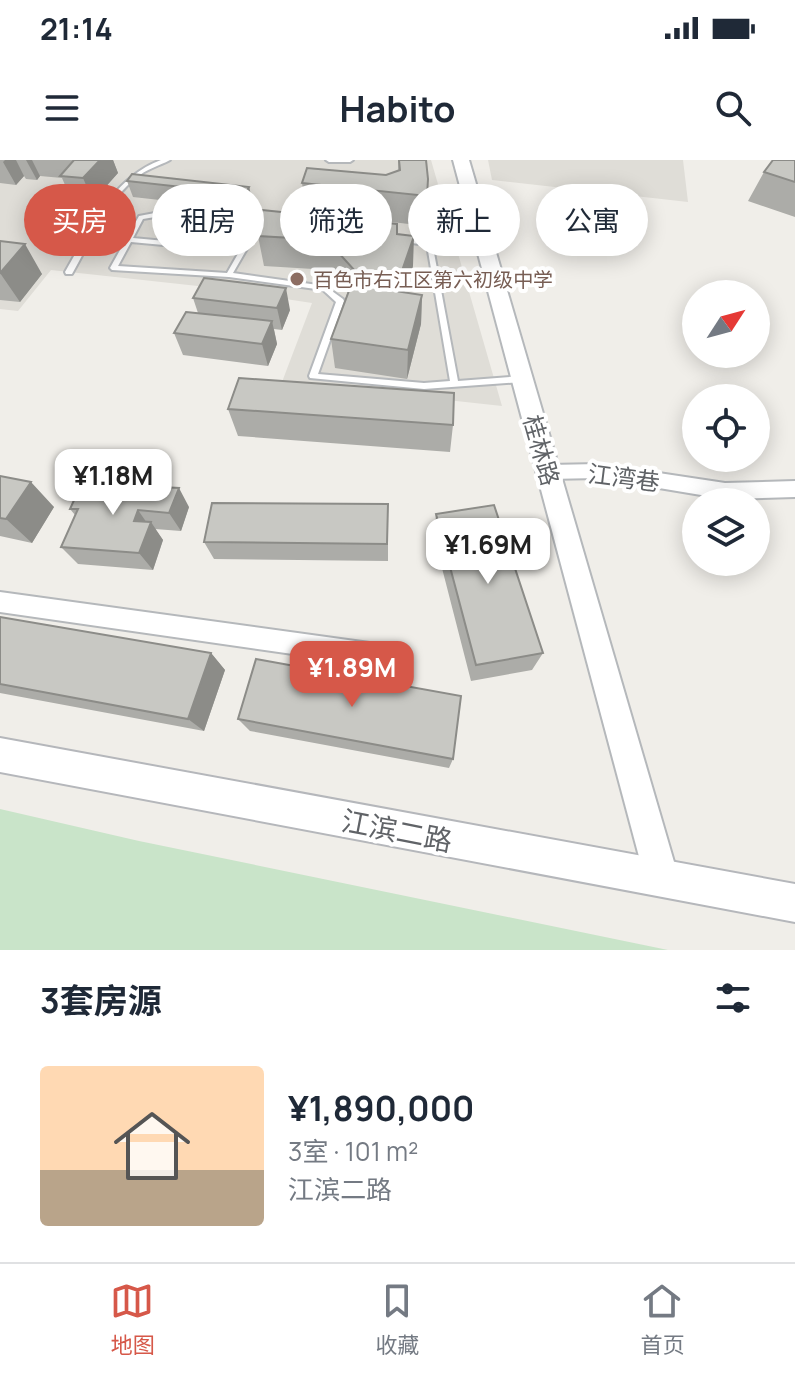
<!DOCTYPE html>
<html lang="zh">
<meta charset="utf-8">
<style>
body{margin:0;font-family:Manrope,"Noto Sans SC",sans-serif;background:#f6f6f7;color:#1f2937;height:100vh;display:flex;flex-direction:column;font-size:30px;white-space:nowrap}
*{box-sizing:border-box;margin:0}
p{font-size:26px;color:#747a83}
.icon{flex:none;width:44px;height:44px;fill:none;stroke:currentColor;stroke-width:2;stroke-linecap:round;stroke-linejoin:round}
.map{position:relative;height:790px;overflow:hidden}
.panel{display:flex;flex-direction:column;background:#fff;flex:1}
.panel>*{flex:none}
.hud{position:absolute;left:24px;top:24px;width:748px;height:72px;display:flex;gap:16px}
.needle{width:52px;rotate:54deg}
.tools{position:absolute;left:682px;top:120px;display:grid;gap:16px}
.tools a{display:grid;place-items:center;width:88px;height:88px;border-radius:50%;background:#fff;box-shadow:0 4px 20px #0003;font-size:40px}
.price{position:absolute;translate:-50% -68px;padding:0 18px;border-radius:16px;background:#fff;color:#222;font-size:26px;line-height:52px;filter:drop-shadow(0 2px 4px #0008)}
.price::after{content:'';position:absolute;left:50%;top:48px;width:24px;height:18px;margin-left:-12px;background:inherit;clip-path:polygon(0 0,100% 0,50% 100%)}
.price.selected{background:#d65849;color:#fff}
ul{padding:0;list-style:none}
li{display:flex;align-items:center;gap:24px;height:200px;padding:0 40px}
li span{display:grid;place-items:center;flex:none;width:224px;height:160px;border-radius:8px;color:#555}
li>.icon{margin-inline-start:auto}
span .icon{width:96px;height:96px;fill:#fffc;stroke-width:1}
li b{font-size:34px}
h2{display:flex;justify-content:space-between;align-items:center;height:96px;padding:0 40px;font-size:34px}
.pill{padding:0 28px;border-radius:36px;background:#fff;box-shadow:0 4px 20px #0003;font-size:28px;line-height:72px}
.pill.selected{background:#d65849;color:#fff}
.status{display:flex;justify-content:space-between;align-items:center;height:56px;padding:0 40px;background:#fff;direction:ltr}
.status svg{height:22px;fill:currentColor}
header{display:flex;justify-content:space-between;align-items:center;height:104px;padding:0 40px;background:#fff;font-size:36px;font-weight:700}
.tabs{display:flex;justify-content:space-around;align-items:center;height:112px;border-top:2px solid #e0e1e3;background:#fff;font-size:22px;color:#747a83}
.tabs a{display:grid;justify-items:center;gap:4px}
.tabs .selected{color:#d65849}
.map>svg:first-child{display:block}
</style>
<div class="status"><b>21:14</b><svg viewBox="0 0 49 12"><path d="M0 12V9h3v3zM5 12V6h3v6zM10 12V3h3v9zM15 12V0h3v12zM26 1h20v11H26zM47 4h2v5h-2z"/></svg></div>
<header><svg class="icon" aria-label="menu" viewBox="0 0 24 24"><path d="M4 6h16M4 12h16M4 18h16"/></svg>Habito<svg class="icon" aria-label="search" viewBox="0 0 24 24"><circle cx="10" cy="10" r="6"/><path d="M15 15l6 6"/></svg></header>
<div class="map">
<svg width="795" height="790" viewBox="0 0 795 790">
<rect width="100%" height="100%" fill="#f0eee9"/>
<path fill="#dfddd7" d="M0,0h431l71,246 -220,-24 30,-79 -105,-16 -156,-17 -33,41 -18,-2z
M488,0h195l5,42 -196,-22z"/>
<path fill="#c9e4c9" d="M0,649l139,32 529,109h-668z"/>
<g fill="none" stroke-linecap="round" stroke-linejoin="round">
<g stroke="#b5b8bb" stroke-width="4">
<path id="service" d="M161,0h9c-11,6 -24,9 -34,18 -30,24 -45,63 -64,96h-6l-1,-2c25,-43 47,-94 96,-112z
M326,0h27l-3,2h-21z
M155,53l119,13v2h-15l-26,45 92,13 18,13 1,2 -26,73 106,9 26,-2 -23,-136 -23,-3 -3,-2 3,-2 28,4 26,139 64,-5 4,3 -4,3 -98,7 -114,-11 -1,-2 27,-74 -13,-12 -94,-13 -117,-7 -2,-2 29,-52zM155,57l98,10 -12,21 -108,-10 10,-19zM131,82l108,10 -12,21 -109,-7z"/>
</g>
<g stroke="#b5b8bb" stroke-width="4">
<path id="minor" d="M599,304l126,19 70,-2v16l-70,2 -126,-21 -51,1 -9,-7 9,-7z
M0,432l377,52 8,4 3,7 -3,7 -8,4 -377,-54z"/>
</g>
<g stroke="#b5b8bb" stroke-width="4">
<path id="tertiary" d="M453,0h16l210,719 -5,12 -12,5 -12,-5 -5,-12z"/>
</g>
<g stroke="#b5b7bb" stroke-width="4">
<path id="secondary" d="M0,578l795,146v38l-795,-150z"/>
</g>
<use href="#service" fill="#fff" fill-rule="evenodd"/>
<use href="#minor" fill="#fff" fill-rule="evenodd"/>
<use href="#tertiary" fill="#fff" fill-rule="evenodd"/>
<use href="#secondary" fill="#fff" fill-rule="evenodd"/>
</g>
<path fill="#acaca8" d="M0,0h113l5,13 -25,28 -22,-2 -9,-21 -22,-2 -3,4 -11,-1 -2,-3 -8,9 -16,-2z
M398,0h28l2,19 -2,47 -120,-14 -4,-29 84,-8 12,-4z
M795,0v57l-47,-16 16,-29z
M127,21l122,6 4,16 -4,7 -116,-13z
M397,74l16,32 -9,26 18,3 -1,29 -14,55 -72,-11 -4,-29 17,-48 -18,-21 -66,-4 -6,-30z
M0,81l42,33 -22,28 -20,-2z
M204,118l86,32 -8,20 -8,-1 3,15 -9,22 -85,-11 -9,-22 24,-20 -5,-15z
M228,249l225,16 -3,27 -212,-16z
M0,316l54,31 -22,36 -32,-7z
M122,334l67,13 -8,24 -26,-2 8,11 -10,30 -75,-6 -17,-17 14,-32 -5,-6z
M388,344v57l-174,-2 -10,-17z
M436,354l107,139 -11,17 -61,11 -37,-144z
M0,457l211,36 14,17 -21,61 -204,-38z
M238,559l215,40 -4,9 -199,-37z"/>
<path fill="#8c8c88" d="M5,0h11l8,16 -8,9 -13,-23z
M26,0h6l8,16 -3,4z
M100,0h13l5,13 -25,28 -10,-23z
M249,27l4,16 -4,7 -4,-16z
M414,76l-1,30 -18,54v-29z
M25,84l17,30 -22,28 -20,-29z
M286,128l4,22 -8,20 -5,-22z
M422,135l-1,29 -14,55 1,-29z
M272,161l5,23 -9,22 -6,-22z
M110,318l14,20 -20,-5z
M31,322l23,25 -22,36 -26,-24z
M179,328l10,19 -8,24 -12,-18z
M138,350l11,16 2,-4 12,18 -10,30 -14,-17 -5,-32z
M211,493l14,17 -21,61 -16,-12z"/>
<path fill="#c8c8c3" stroke="#8c8c88" stroke-width="2" d="M74,0h26l-17,18 -23,-2z
M399,0h27l2,19 -1,17 -125,-13 5,-15 79,7 14,-5z
M773,0h22v22l-31,-10z
M132,14l117,13 -4,7 -118,-13z
M262,50l135,14v10l17,2 -19,55 27,4 -14,55 -77,-11 25,-67 -29,-32 -69,-4z
M0,81l25,3 -25,29z
M204,118l82,10 -9,20 -84,-10z
M186,152l86,9 -10,23 -88,-11z
M239,218l215,15 -1,32 -225,-16z
M0,316l31,6 -25,37 -6,-1z
M85,316l25,2 -6,15 52,3 4,-9 19,1 -10,25 -31,-3 -4,11 17,1 -12,31 -78,-6 17,-38h-8z
M212,343l176,1 -1,40 -183,-2z
M494,345l49,148 -67,12 -40,-151z
M0,457l211,36 -23,66 -188,-35z
M256,499l205,37 -8,63 -215,-40z"/>
<circle fill="#8d6e63" stroke="#fff" stroke-width="3" cx="297" cy="119" r="8"/>
<g text-anchor="middle" dominant-baseline="central" stroke-width="8" stroke-linejoin="round" paint-order="stroke">
<g font-size="20" fill="#785e54" stroke="#fff" text-anchor="start">
<text x="313" y="119">百色市右江区第六初级中学</text>
</g>
<g font-size="24" fill="#606367" stroke="#fff">
<text transform="translate(542 290) rotate(74)">桂林路</text>
<text transform="translate(624 317) rotate(7)">江湾巷</text>
</g>
<g font-size="28" fill="#606367" stroke="#fff">
<text transform="translate(397 670) rotate(11)">江滨二路</text>
</g>
</g>
</svg>
<div class="tools">
<a><svg class="needle" viewBox="-14 -14 28 28"><path d="M0-13l5 13h-10z" fill="#e53935"/><path d="M0 13l5-13h-10z" fill="#747a83"/></svg></a>
<a><svg class="icon" aria-label="locate" viewBox="0 0 24 24"><circle cx="12" cy="12" r="6"/><path d="M12 2v4M12 18v4M2 12h4M18 12h4"/></svg></a>
<a><svg class="icon" aria-label="layers" viewBox="0 0 24 24"><path d="M12 4l9 5-9 5-9-5zM3 14l9 5 9-5"/></svg></a>
</div>
<b class="price" style="left:113px;top:357px">¥1.18M</b>
<b class="price" style="left:488px;top:426px">¥1.69M</b>
<b class="price selected" style="left:352px;top:549px">¥1.89M</b>
<div class="hud">
<a class="pill selected">买房</a>
<a class="pill">租房</a>
<a class="pill">筛选</a>
<a class="pill">新上</a>
<a class="pill">公寓</a>
</div>
</div>
<section class="panel">
<h2>3套房源<svg class="icon" aria-label="filters" viewBox="0 0 24 24"><path d="M4 7h16M4 17h16"/><circle cx="9" cy="7" r="2"/><circle cx="15" cy="17" r="2"/></svg></h2>
<ul>
<li><span style="background:linear-gradient(#ffd9b3 65%,#b9a48a 0)"><svg class="icon" aria-label="home" viewBox="0 0 24 24"><path d="M3 11l9-7 9 7M6 9v11h12V9"/></svg></span><div><b>¥1,890,000</b><p>3室 · 101 m²</p><p>江滨二路</p></div></li>
</ul>
</section>
<nav class="tabs">
<a class="selected"><svg class="icon" aria-label="map" viewBox="0 0 24 24"><path d="M3 6l6-2 6 2 6-2v14l-6 2-6-2-6 2zM9 4v14M15 6v14"/></svg>地图</a>
<a><svg class="icon" aria-label="saved" viewBox="0 0 24 24"><path d="M7 4h10v16l-5-4-5 4z"/></svg>收藏</a>
<a><svg class="icon" aria-label="home" viewBox="0 0 24 24"><path d="M3 11l9-7 9 7M6 9v11h12V9"/></svg>首页</a>
</nav>
